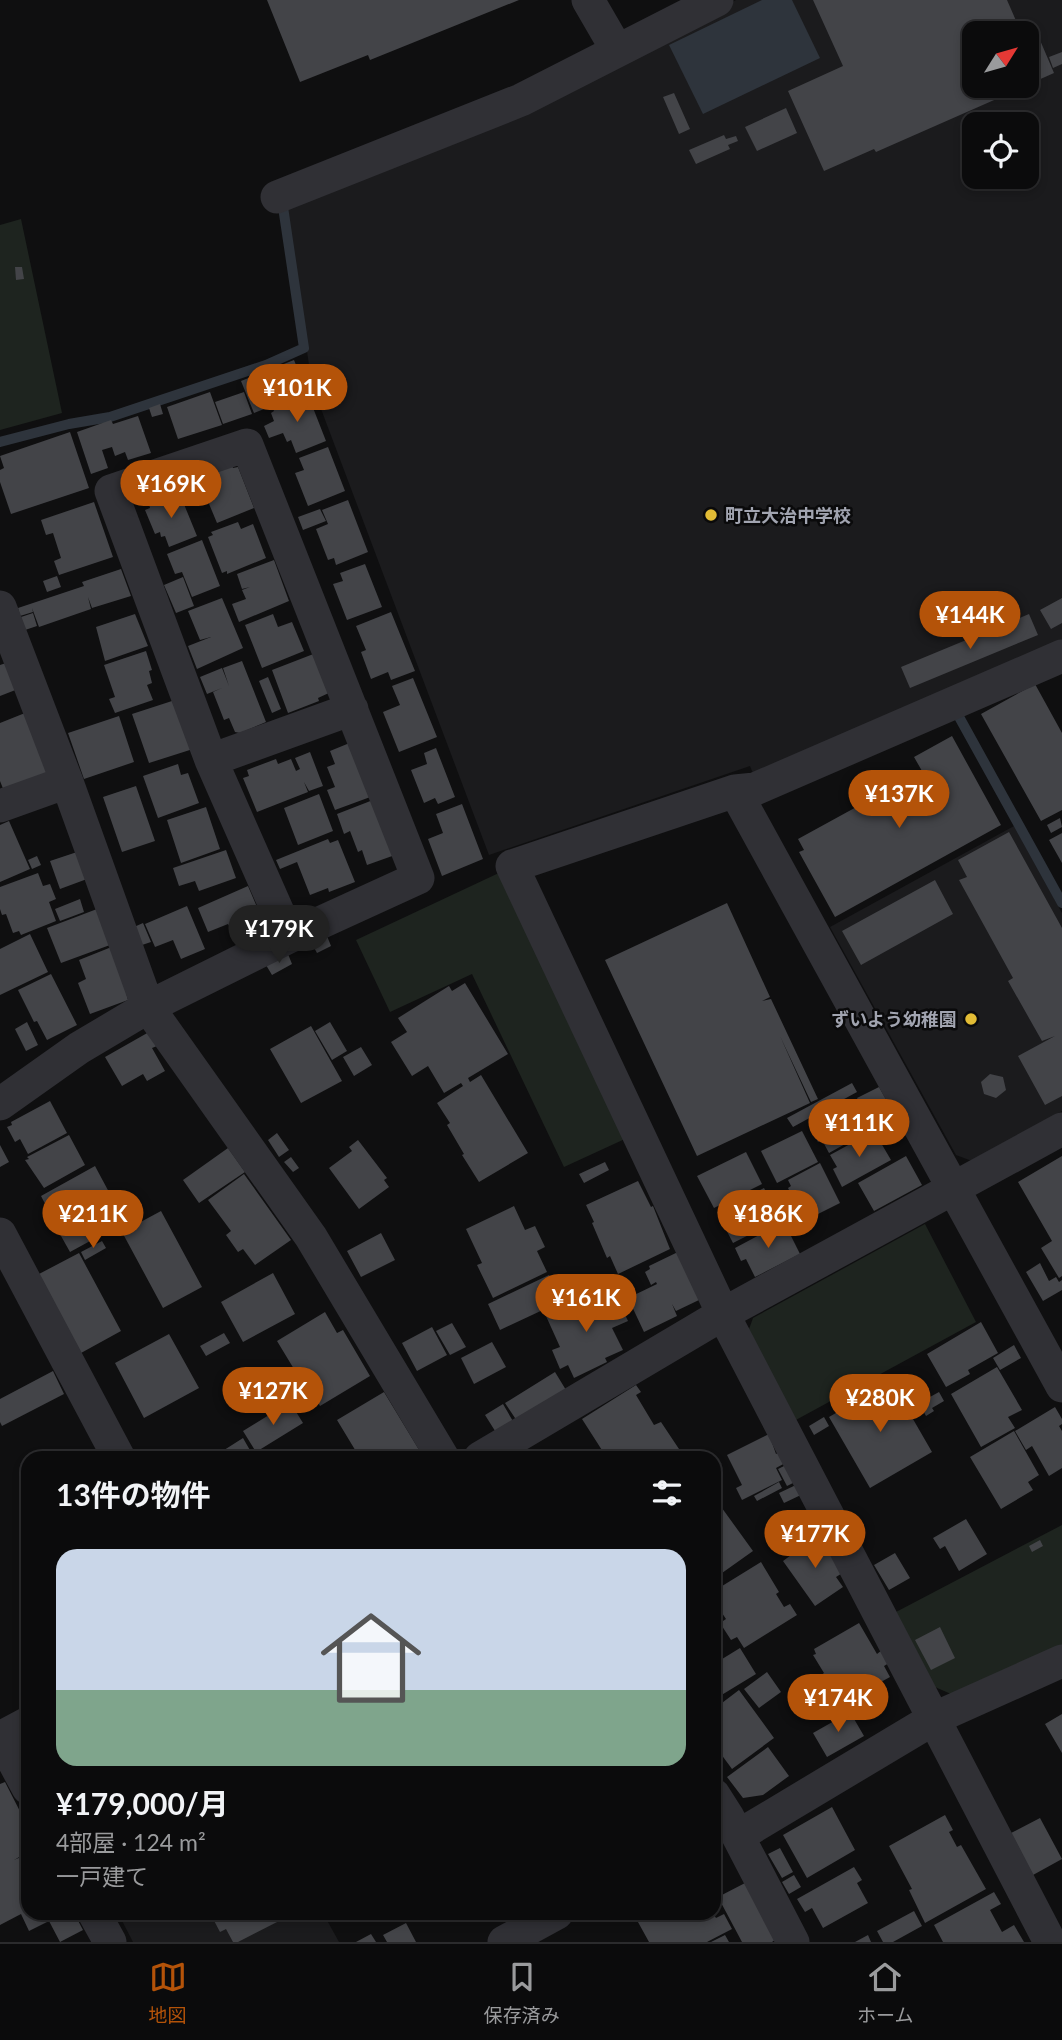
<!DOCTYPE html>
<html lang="ja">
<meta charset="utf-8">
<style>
body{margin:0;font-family:Lato,"Noto Sans JP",sans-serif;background:#141415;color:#f1f3f6;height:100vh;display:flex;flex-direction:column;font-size:26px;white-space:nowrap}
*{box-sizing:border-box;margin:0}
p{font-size:23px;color:#9a9b9d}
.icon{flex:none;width:38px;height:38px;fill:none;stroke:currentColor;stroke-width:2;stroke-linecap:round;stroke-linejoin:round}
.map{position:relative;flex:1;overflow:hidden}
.sheet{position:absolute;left:21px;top:1451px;width:700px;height:469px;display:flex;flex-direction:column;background:#0b0b0c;border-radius:21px;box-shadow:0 4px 10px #0003,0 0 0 2px #2b2b2d}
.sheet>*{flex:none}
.needle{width:46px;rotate:53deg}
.fabs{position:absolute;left:962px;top:21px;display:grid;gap:14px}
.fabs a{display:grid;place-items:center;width:77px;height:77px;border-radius:14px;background:#0b0b0c;box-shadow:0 4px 10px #0003,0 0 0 2px #2b2b2d;font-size:35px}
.price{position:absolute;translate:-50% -60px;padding:0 16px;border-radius:24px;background:#b45309;color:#fff;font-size:23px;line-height:46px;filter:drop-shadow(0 2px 4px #0008)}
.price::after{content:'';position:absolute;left:50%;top:42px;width:21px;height:16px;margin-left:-10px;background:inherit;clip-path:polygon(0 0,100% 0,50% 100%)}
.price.on{background:#222;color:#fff}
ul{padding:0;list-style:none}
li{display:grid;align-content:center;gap:14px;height:371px;padding:0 35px}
li span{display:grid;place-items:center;height:217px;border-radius:21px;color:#555}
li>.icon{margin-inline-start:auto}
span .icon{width:126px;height:126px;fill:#fffc;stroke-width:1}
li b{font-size:30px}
h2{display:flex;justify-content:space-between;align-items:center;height:84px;padding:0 35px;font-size:30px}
.tab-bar{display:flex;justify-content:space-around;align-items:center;height:98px;border-top:2px solid #2b2b2d;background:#0b0b0c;font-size:19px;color:#9a9b9d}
.tab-bar a{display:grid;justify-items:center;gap:4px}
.tab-bar .on{color:#b45309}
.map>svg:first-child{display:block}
</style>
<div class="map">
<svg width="1062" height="1942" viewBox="0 0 1062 1942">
<rect width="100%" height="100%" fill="#0f0f10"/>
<path fill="#1b1b1d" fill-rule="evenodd" d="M736,0h326v645l-308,131 -4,-10 -261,89 -177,-470 -27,-182 241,-97zM975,33h52v53h-52zM975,124h52v53h-52z
M1014,826l48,87v198l-90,50 -16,-6 -126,-228z
M118,1913h176l5,7 15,-7h9l16,29h-206z"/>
<path fill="#1e241f" d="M21,219l41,194 -62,17v-205z
M501,872l126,266 -63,29 -92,-193 -82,38 -34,-72z
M925,1224l51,98 -182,99 -46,-89 5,-14z
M1062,1525v120l-111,49 -16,-7 -39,-75z"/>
<path fill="#2e343c" d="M762,0h30l28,58 -117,56 -34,-69z"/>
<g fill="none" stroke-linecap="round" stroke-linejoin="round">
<path stroke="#2e343c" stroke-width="10" d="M0,442l69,-18 41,-7 156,-52 38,-17 -21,-141
M958,715l104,188"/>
</g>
<path fill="#434448" d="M267,0h252l-149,60 -2,-5 -68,27z
M813,0h194l14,32 13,-6 20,47 -27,12v-52h-52v53h51l-150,66 -2,-3 -50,22 -36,-80 55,-25z
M1062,52v12l-9,4 -4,-11z
M674,93l16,36 -11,5 -16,-37z
M786,108l11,25 -40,18 -12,-24z
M724,135l2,4 10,-3 2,5 -10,4 2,4 -34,15 -7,-14z
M15,267h7l2,12 -8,1z
M294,360l13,32 -53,21 -13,-32z
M210,392l12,33 -44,14 -11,-32z
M244,392l8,22 -29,10 -8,-22z
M308,395l18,46 -30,12 -5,-13 -4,2 -4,-9 -14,5 -5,-12 10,-5 -3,-8 3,-2 -1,-3z
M160,404l3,10 -11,3 -3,-9z
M138,416l13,37 -23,7 -3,-8 -10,4 -3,-9 -10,3 6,18 -17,6 -14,-42 34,-12 2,4z
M70,432l19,56 -78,26 -11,-32v-12l4,-2 -4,-12z
M328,447l17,44 -37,15 -13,-33 9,-3 -5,-12z
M230,460l3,8 5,-1 16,41 -37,15 -10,-24 6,-2 -10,-26z
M179,492l18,44 -28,11 -4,-11 -4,1 -1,-5 -5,2 -10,-24 5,-2 -1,-4z
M348,500l20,52 -32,13 -2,-7 -6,2 -12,-31 12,-5 -6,-14z
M94,502l19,55 -54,18 -5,-14 7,-3 -8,-25 -7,2 -5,-15z
M320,509l6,12 -23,9 -5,-13z
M238,522l3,7 12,-5 13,34 -39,16v-3l-5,2 -14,-36 5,-2 -2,-3z
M202,540l18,46 -28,11 -10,-25 -7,2 -8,-20z
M274,560l15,41 -50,21 -7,-18 14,-5 -4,-9 8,-3 -8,2 -5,-15z
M365,564l17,43 -35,13 -14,-36 10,-3 -3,-8z
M121,569l10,27 -39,12 -4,-11 3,12 -52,18 -7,-19 1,4 -13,4 -2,-8 66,-22 -2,-4z
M57,576l4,11 -14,5 -4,-11z
M183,577l11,29 -18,7 -12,-28z
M222,598l21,50 -46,21 -9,-23 23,-9 -11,3 -12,-29z
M1062,598v25l-11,6 -11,-19z
M391,612l24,59 -24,9 -3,-8 -17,7 -10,-27 5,-2 -10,-24z
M33,613l4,13 -12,4 -4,-13z
M135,614l13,32 -43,15 -9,-34z
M273,614l5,13 14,-5 12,29 -42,17 -17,-43z
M1029,614l9,21 -128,53 -9,-21z
M146,651l6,19 -3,1 3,12 -5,2 6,15 -38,13 -6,-14 6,-2 -11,-32z
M316,653l15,39 -13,6 1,3 -31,12 -16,-43z
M242,661l24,61 -26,11 -5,-1 -6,-14 -5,2 -11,-28 9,-4 -15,6 -7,-17 22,-9 7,18 -6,-18z
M9,662l9,27 -18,7v-31z
M268,677l13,32 -9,4 -13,-32z
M413,678l24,59 -38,15 -16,-40 17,-7 -8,-19z
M1035,684l27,49v77l-21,11 -60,-107z
M172,701l21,48 -44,14 -17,-49z
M25,713l23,61 -44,17 -4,-10v-58z
M119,716l15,46 -50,17 -16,-46z
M952,736l49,89 -166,92 -36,-65 5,-2 -6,-11 124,-68 -8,-14z
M352,742l21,54 -38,14 -8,-20 8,-3 -8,-20 8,-3 -5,-13z
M436,748l19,49 -17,7 -3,-6 -11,5 -13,-33 16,-6 -3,-11z
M310,752l13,34 -14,5 -5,-9 4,10 -51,20 -14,-34 6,-2 -2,-6 29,-11 2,5 13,-5 5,12 4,-2 -5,-11z
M178,764l3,11 7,-2 11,30 -41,15 -15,-42z
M136,786l19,55 -33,11 -19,-55z
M319,794l14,37 -35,14 -14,-37z
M373,800l22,55 -28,10 -5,-15 -4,2 -8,-21 -6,3 -7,-20z
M462,804l21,55 -41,17 -14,-37 15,-6 -7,-19z
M206,807l14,42 -39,14 -14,-43z
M1060,818l2,9 -11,6 -4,-8z
M9,821l21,48 -30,13v-57z
M1009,832l53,96v168l-17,9 -27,-49 37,-20 -13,5 -34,-60 5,-3 -54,-98 8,-3 -9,-17z
M1062,833v30l-13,-23z
M328,839l2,4 8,-3 17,42 -26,10 -1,-4 -18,7 -13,-33 -17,7 -4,-9z
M226,850l10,28 -37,13 -4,-10 -16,5 -6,-18z
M77,852l10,27 -27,10 -10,-28z
M37,856l4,9 -9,4 -4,-9z
M38,873l5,13 7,-2 6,15 -7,3 7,19 -35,14 -2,-4 -6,2 -7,-19 -4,1 -2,-6v-22z
M935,880l18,34 -92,51 -19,-34z
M248,886l15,35 -30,12 -5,-9 -20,8 -10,-24z
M80,899l4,13 -24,9 -5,-12z
M727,903l43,94 -8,4 9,-2 47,100 -7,3 -31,-66 30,67 -113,53 -92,-196z
M187,906l18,43 -24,10 -8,-19 -18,7 -10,-23z
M97,909l13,36 -49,18 -14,-35z
M143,923l8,19 -9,3 -8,-18z
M30,934l18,38 -48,23v-46z
M327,936l4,10 -14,7 -5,-9z
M114,946l14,54 -38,14 -12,-31 8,-4 -7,-19z
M288,954l4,10 -20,11 -6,-10z
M51,974l26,51 -30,15 -10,-19 -3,1 -16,-32z
M465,983l43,71 -40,24 2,4 11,-7 47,78 -49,29 -17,-27 2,-1 -17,-29 3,-2 -13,-20 26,-17 -2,-3 -17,10 -16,-27 -16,10 -21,-34 16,-10 -9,-14 51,-32 3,5z
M27,1022l11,23 -12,6 -11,-22z
M330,1022l17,29 -15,9 -17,-29z
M311,1026l31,55 -41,22 -31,-54z
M149,1032l8,14 -5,2 13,23 -18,10 -4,-7 -21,12 -17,-29z
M361,1047l11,18 -18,11 -11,-19z
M990,1074l13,3 3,13 -10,8 -12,-4 -3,-12z
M852,1083l5,9 -64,35 -6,-9z
M879,1087l17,30 -22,12 -17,-31z
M856,1099l16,30 -43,24 -7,-13 -4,2 -7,-14 3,-2 -2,-3z
M50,1101l17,32 -39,21 -8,-15 -5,3 -8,-15 5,-2 -1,-3z
M802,1131l16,31 -41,21 -16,-32z
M874,1131l17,29 -49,27 -9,-18 4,-2 -7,-12z
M277,1133l12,17 -10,7 -11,-17z
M69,1135l16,30 -41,23 -19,-28 4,-1 -2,-2z
M358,1140l29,38 -3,2 5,7 -30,22 -30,-41 23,-17 -3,-4z
M0,1145l9,17 -9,5z
M228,1148l17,24 -46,31 -16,-23z
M746,1152l16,32 -48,24 -17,-32z
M906,1156l16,29 -48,26 -16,-28z
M1062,1156v120l-3,2 -18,-30 11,-7 -34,-59z
M291,1157l8,11 -6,4 -9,-10z
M605,1162l4,8 -25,13 -5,-9z
M820,1163l20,40 -32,16 -5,-8 -3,1 -12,-24 3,-2 -3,-6z
M95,1166l15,28 -55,29 -14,-27z
M244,1174l47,66 -36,25 -12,-16 -5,3 -12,-17 5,-4 -23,-31z
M638,1181l13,26 2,-1 17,43 -52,25 -8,-18 -3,2 -15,-35 2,-1 -8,-17z
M764,1188l16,31 -47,24 -16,-31z
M110,1198l13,25 -53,29 -14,-25z
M514,1206l11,24 10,-4 10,21 -8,4 10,21 -54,26 -16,-33 5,-2 -16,-34z
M161,1211l41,76 -39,21 -41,-76z
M784,1222l16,32 -45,23 -9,-18 -5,2 -6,-13z
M381,1233l14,27 -34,17 -14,-26z
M102,1241l4,7 -21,12 -4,-8z
M680,1251l19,49 -23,11 -4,-7 5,12 -33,16 -16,-34 29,-14 -1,-2 -5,3 -6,-13 5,-3 -1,-3z
M79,1253l42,78 -40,22 -42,-79z
M1040,1263l9,18 7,-4 3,5 3,-2v10l-19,11 -17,-29z
M273,1273l22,41 -52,28 -22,-40z
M549,1275l13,26 -62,29 -12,-26z
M596,1293l8,18 16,-7 8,17 -16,7 11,22 -18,8 2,4 -33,16 -6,-13 -8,4 -8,-19 8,-3 -14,-31z
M325,1312l12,21 6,-3 27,46 -50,30 -10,-17 -7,4 -11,-16 5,-3 -20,-33z
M981,1322l17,31 -30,17 2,4 -24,13 -19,-33z
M452,1323l14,24 -16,8 -14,-24z
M432,1327l15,28 -30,16 -15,-28z
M224,1333l6,10 -24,13 -6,-10z
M169,1334l30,54 -55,30 -29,-55z
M492,1342l14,25 -32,17 -13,-26z
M1014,1345l7,13 -21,12 -7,-12z
M997,1367l25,43 -14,7 7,11 -34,19 -30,-53z
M53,1371l11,23 -62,32 -2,-4v-23z
M555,1372l11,18 -49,31 -12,-18z
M891,1381l41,71 -62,36 -41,-71z
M636,1385l5,7 -5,3 18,30 7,-3 18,27 -13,9h-59l-25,-39z
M384,1392l40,66h-64l-23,-38z
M939,1392l5,9 -12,7 2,3 -8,5 -7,-13z
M290,1402l13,21 -47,29 -13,-21z
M503,1404l11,19 -17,11 -12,-19z
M1055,1407l7,12v5l-3,2 3,5v37l-13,8 -17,-30 -6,4 -11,-19z
M824,1417l5,9 -15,9 -5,-9z
M1014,1431l25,44 -11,7 5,8 -32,19 -31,-52z
M769,1434l7,20 5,-3 6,11 -11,6 6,12 -40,20 -6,-12 6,-3 -15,-30z
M243,1438l8,14 -9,6h-17l-4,-6z
M688,1450l6,8h-17z
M788,1464l9,17 -10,5 -9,-17z
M779,1482l3,6 -25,13 -3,-5z
M798,1484l5,10 -19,9 -5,-10z
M714,1497l39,54 -38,27 -1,-1z
M966,1519l21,35 -28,17 -14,-25 -5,3 -7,-11z
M811,1523l7,8 -27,20 -6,-9z
M818,1535l26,37 -8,5 7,10 -28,19 -32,-45z
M1040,1540l3,6 -11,6 -3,-6z
M895,1553l15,25 -21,12 -15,-25z
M761,1562l18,30 -3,2 8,13 6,-3 7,11 -53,33 -7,-11 -6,3 -11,-17 6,-4 -12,-18v-10z
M859,1623l18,31 5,-4 7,13 -5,3 6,11 -29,16 -2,-4 -8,5 -9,-14 -8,4 -2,-3 -7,4 -5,-9 4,-3 -11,-18 3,-1 -2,-5z
M940,1627l15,31 -24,12 -16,-30z
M740,1648l16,26 -41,25 -1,-35z
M767,1672l14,20 -22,16 -15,-19z
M739,1690l35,48 -42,31 -14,-19 -4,2v-43z
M850,1712l14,24 -37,21 -14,-24z
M1062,1714v39l-17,-29z
M768,1747l21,29 -26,19 -20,3 -16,-21z
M5,1782l23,45v25l-14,8 14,-6v59h46l9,17 -23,12 -11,-21 -20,10 -8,-17 -21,11v-141z
M832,1807l23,43 -48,28 -24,-43z
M945,1815l8,15 -4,2 8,15 4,-2 25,44 -61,34 -16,-33 3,-1 -23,-43z
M1040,1818l22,41 -29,16 -22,-42z
M780,1848l13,24 -11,6 -14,-24z
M854,1867l8,13 -5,3 11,20 -45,25 -11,-20 -7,4 -8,-13z
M794,1875l7,12 -12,7 -7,-12z
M747,1882l31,56 -6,4h-30l-24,-45z
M994,1892l7,12 -11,6 12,22 12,-7 10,17h-81l-9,-17z
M914,1911l8,15 -29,16h-10l-6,-11z
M210,1913h67l4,7 -43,22h-5l-7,-13 -6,3z
M633,1913h80l3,5 8,-4 8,15 -25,13h-58z
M406,1923l10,19h-29l-4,-7z
M371,1934l5,8h-20z
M725,1935l4,7h-18z
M868,1935l3,7h-16z"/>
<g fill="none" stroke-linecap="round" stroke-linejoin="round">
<path stroke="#303035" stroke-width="33" d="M588,0l29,50
M277,197l244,-97 196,-100
M0,607l67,175 81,225 163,230 132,221
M211,760l141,-51
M735,791l327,595
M0,806l67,-24
M0,1104l79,-56 69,-41 141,-70 129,-59 -171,-433 -136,46 100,269 78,177
M0,1234l119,224
M480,1458l243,-144 339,-185
M0,1736l28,52
M0,1738l28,-15
M714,1795l14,22 65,125
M738,1836l197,-118 127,-57
M94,1913l16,29
M504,1942l53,-29
M1050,1942l-327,-628 -211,-448 223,-75 20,-2 307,-133"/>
</g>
<g fill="#e2bc35" stroke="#0a0a0b" stroke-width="2.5">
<circle cx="711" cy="515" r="7"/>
<circle cx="971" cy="1019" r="7"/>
</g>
<g text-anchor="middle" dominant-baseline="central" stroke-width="5" stroke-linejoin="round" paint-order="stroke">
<g font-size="18" font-weight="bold" fill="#a1a4b0" stroke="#0a0a0b" text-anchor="start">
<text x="725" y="515">町立大治中学校</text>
<text x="957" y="1019" text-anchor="end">ずいよう幼稚園</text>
</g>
</g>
</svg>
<div class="fabs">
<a><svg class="needle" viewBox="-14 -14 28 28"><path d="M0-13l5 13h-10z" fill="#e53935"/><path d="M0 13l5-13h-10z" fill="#9a9b9d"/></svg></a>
<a><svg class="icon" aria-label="locate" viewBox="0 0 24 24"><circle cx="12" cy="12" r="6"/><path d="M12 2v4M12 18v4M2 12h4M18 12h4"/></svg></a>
</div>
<b class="price" style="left:297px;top:424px">¥101K</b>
<b class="price" style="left:171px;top:520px">¥169K</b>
<b class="price" style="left:970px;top:651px">¥144K</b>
<b class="price" style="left:899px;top:830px">¥137K</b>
<b class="price on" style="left:279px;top:965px">¥179K</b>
<b class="price" style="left:859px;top:1159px">¥111K</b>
<b class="price" style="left:93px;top:1250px">¥211K</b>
<b class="price" style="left:768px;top:1250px">¥186K</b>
<b class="price" style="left:586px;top:1334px">¥161K</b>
<b class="price" style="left:273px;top:1427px">¥127K</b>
<b class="price" style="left:880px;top:1434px">¥280K</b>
<b class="price" style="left:815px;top:1570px">¥177K</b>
<b class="price" style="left:838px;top:1734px">¥174K</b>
<section class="sheet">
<h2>13件の物件<svg class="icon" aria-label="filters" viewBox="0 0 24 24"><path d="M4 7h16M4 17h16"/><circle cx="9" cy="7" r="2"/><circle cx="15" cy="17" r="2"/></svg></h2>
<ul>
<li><span style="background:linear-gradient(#c9d6e8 65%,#7fa58c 0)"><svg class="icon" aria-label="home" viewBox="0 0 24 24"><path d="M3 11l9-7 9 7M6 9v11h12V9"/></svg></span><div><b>¥179,000/月</b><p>4部屋 · 124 m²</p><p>一戸建て</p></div></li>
</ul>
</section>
</div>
<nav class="tab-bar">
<a class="on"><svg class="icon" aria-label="map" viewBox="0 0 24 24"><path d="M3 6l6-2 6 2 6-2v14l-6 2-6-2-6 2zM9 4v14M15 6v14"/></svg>地図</a>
<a><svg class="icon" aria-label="saved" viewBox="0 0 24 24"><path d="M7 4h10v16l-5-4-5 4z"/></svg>保存済み</a>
<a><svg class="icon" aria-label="home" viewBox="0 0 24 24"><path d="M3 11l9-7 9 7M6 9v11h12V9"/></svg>ホーム</a>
</nav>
